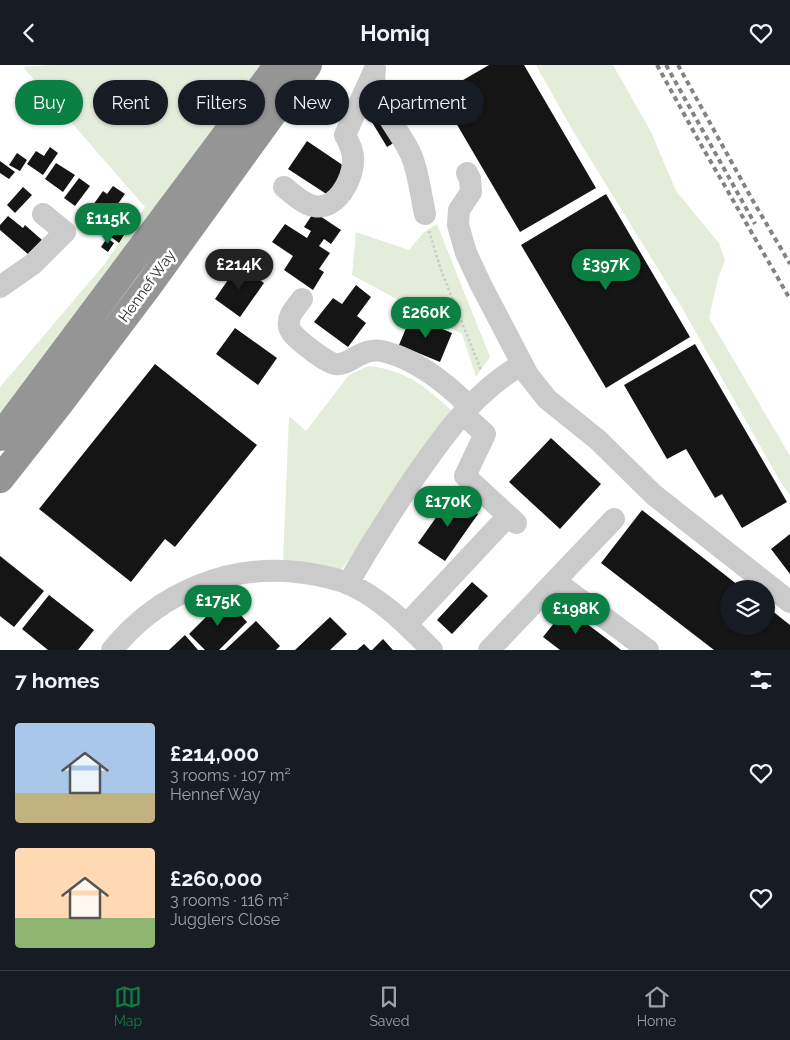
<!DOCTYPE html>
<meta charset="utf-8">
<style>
body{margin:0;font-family:Raleway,sans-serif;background:#242831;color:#f1f3f6;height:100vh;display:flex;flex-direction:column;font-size:19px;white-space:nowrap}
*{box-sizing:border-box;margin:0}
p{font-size:16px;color:#9ea1a6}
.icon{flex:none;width:28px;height:28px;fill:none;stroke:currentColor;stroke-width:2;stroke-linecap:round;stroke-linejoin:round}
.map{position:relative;height:585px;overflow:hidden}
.drawer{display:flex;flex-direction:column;background:#171b24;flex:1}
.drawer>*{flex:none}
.hud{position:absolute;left:15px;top:15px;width:500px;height:45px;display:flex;gap:10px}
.fabs{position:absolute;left:720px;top:515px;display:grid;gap:10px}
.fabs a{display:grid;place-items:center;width:55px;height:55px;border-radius:50%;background:#171b24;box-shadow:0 1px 4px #0004;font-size:25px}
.price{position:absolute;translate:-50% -42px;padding:0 11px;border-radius:18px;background:#0b8043;color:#fff;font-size:16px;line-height:32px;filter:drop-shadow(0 1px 2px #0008)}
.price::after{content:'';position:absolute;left:50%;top:30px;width:15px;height:11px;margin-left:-8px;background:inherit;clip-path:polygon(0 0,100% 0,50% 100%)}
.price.selected{background:#222;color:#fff}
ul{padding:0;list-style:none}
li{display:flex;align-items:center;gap:15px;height:125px;padding:0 15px}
li span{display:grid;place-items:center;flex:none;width:140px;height:100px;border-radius:5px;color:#555}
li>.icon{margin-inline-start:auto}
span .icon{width:60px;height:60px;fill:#fffc;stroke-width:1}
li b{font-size:21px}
h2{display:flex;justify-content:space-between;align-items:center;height:60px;padding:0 15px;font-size:21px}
.tag{padding:0 18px;border-radius:22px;background:#171b24;box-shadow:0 1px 4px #0004;font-size:18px;line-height:45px}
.tag.selected{background:#0b8043;color:#fff}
header{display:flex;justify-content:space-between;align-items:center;height:65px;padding:0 15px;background:#171b24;font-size:22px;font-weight:700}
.menu{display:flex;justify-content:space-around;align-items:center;height:70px;border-top:1px solid #363941;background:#171b24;font-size:14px;color:#9ea1a6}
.menu a{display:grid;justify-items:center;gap:2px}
.menu .selected{color:#0b8043}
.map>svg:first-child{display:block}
</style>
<header><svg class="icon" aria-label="back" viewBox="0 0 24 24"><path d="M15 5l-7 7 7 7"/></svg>Homiq<svg class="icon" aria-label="heart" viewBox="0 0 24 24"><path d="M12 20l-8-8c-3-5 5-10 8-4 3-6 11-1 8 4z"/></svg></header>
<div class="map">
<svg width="790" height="585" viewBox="0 0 790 585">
<rect width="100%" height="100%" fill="#fff"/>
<path fill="#e4ecda" d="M52,0h209l-153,215 -108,140v-33l103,-121 42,-59 -122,-140z
M536,0h77l38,67 25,59 43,52 6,17 -7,18 -9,40 81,138v39l-10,-14 -99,-175 -108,-175z
M437,159l53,133 -14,20 -14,-43 -110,-59 4,-43 53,18 15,-18z
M368,301c8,1 16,2 24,5 22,6 43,24 60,40l-112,161 -57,-10 6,-146 17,15 43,-56z"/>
<path fill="#151515" d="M489,0h35l72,123 -76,44 -81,-138z
M377,44l20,32 -10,6 -20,-33z
M307,76l40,27 -19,27 -40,-26z
M50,82l8,6 -15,22 -16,-11 9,-13 8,5z
M17,88l10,7 -7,11 -11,-6z
M0,96l15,11 -6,7 -9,-6z
M56,98l19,12 -12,17 -18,-13z
M79,113l11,8 -15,20 -11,-8z
M113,121l12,8 -16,22 -16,-11 10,-14 4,3z
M23,122l9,8 -17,18 -8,-8z
M606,129l84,143 -84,51 -85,-143z
M124,143l12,8 -17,27 -8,-6 7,-10 -4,-3z
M314,147l27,18 -10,14 -7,-5 -5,7 11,7 -11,16 5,3 -11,18 -29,-20 9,-14 -21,-14 13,-18 22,14 4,-7 -7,-4z
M8,151l15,12 2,-3 17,15 -13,15 -29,-25v-5z
M107,173l7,5 -6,9 -7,-5z
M238,200l26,18 -24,34 -25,-18z
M356,220l15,12 -14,19 9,7 -18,24 -34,-25 19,-24 9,6z
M411,251l41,17 -12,29 -41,-17z
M235,263l42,30 -19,27 -42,-31z
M695,279l92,158 -45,26 -20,-34 -7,4 -29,-49 -19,10 -43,-74z
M155,299l102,81 -82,102 -10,-8 -34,43 -92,-73z
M551,373l50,46 -41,45 -51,-47z
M452,430l26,19 -33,47 -27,-18z
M642,445l101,79h-14v37h37v-20l24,19v25h-76l-113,-87z
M790,469v40l-19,-25z
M0,491l44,35 -30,36 -14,-11z
M472,517l16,14 -36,38 -15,-14z
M49,530l45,35 -16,20h-30l-26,-21z
M225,533l22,24 -28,28h-14l-16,-16z
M566,543l45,34 10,8h-61l-17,-13z
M330,552l17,17 -17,16h-35z
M256,556l24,25 -4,4h-51z
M185,570l13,15h-29z
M383,574l10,11h-21z
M364,579l6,6h-13z"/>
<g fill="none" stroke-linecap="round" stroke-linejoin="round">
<path stroke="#cbcbcb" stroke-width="2.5" stroke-dasharray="2.5 2.5" stroke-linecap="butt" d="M429,166l12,39 40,100"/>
<path stroke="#cbcbcb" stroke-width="22" d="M375,4c-6,33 26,60 37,88 7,18 9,39 13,57
M467,108l3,6 1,13 -12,18 -1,15 8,28 15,32 47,90 19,24 51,41 56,55 136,107
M284,122c9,7 19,17 30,19 22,5 39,-26 39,-45 1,-9 -4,-18 -8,-26l29,-64
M0,222l33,-23 32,-32 -22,-18
M302,234c-5,7 -13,15 -13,23 -1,4 1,8 3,11 6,7 35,31 44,31 15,2 25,-19 50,-12 33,9 60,31 83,54
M463,349l22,20 -20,42 51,47
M555,516l93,69
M348,519c18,-33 38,-63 58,-94 32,-47 65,-96 115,-125
M407,559l101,-108
M112,585c47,-58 119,-88 193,-77 14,2 30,5 44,11 33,15 58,41 83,66
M489,585l125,-131"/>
<path stroke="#959595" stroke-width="28" d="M0,372l278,-372
M0,414l60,-76 89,-118 159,-220"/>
<path stroke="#838383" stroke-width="4" stroke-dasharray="5 4" stroke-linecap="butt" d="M657,0l43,78 90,156
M666,0l89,159
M678,0l75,136 37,63"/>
</g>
<g text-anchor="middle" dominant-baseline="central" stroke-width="5" stroke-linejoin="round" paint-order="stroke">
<g font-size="15" fill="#2e2e2e" stroke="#fff">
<text transform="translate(147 221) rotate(-54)">Hennef Way</text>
</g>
</g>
</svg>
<div class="fabs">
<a><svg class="icon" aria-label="layers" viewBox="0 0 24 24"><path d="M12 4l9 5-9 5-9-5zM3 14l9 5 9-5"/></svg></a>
</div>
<b class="price" style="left:108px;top:180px">£115K</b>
<b class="price selected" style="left:239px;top:226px">£214K</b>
<b class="price" style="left:606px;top:226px">£397K</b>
<b class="price" style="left:426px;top:274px">£260K</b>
<b class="price" style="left:448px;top:463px">£170K</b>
<b class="price" style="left:218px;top:562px">£175K</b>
<b class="price" style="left:576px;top:570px">£198K</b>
<div class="hud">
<a class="tag selected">Buy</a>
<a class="tag">Rent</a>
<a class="tag">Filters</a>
<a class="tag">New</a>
<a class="tag">Apartment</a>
</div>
</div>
<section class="drawer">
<h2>7 homes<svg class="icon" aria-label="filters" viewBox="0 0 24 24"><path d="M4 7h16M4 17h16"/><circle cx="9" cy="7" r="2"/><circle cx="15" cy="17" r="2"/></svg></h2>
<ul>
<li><span style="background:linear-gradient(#a9c7e8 70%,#c2b280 0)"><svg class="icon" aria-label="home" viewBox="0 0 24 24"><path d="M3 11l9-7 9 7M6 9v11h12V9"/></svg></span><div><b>£214,000</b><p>3 rooms · 107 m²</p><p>Hennef Way</p></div><svg class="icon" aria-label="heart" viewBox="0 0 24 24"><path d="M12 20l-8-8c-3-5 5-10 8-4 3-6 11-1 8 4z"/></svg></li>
<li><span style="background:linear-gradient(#ffd9b3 70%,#8fb573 0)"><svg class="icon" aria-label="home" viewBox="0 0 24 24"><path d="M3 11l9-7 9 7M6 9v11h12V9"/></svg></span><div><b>£260,000</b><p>3 rooms · 116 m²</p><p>Jugglers Close</p></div><svg class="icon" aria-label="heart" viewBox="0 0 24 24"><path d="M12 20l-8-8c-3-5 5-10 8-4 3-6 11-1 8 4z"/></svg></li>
</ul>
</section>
<nav class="menu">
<a class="selected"><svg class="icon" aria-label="map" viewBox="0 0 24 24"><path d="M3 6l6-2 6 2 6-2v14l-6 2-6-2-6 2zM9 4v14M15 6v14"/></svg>Map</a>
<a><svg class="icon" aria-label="saved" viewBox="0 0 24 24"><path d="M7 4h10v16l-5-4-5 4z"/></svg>Saved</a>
<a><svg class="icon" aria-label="home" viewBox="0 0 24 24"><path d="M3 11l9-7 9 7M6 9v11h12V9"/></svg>Home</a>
</nav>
